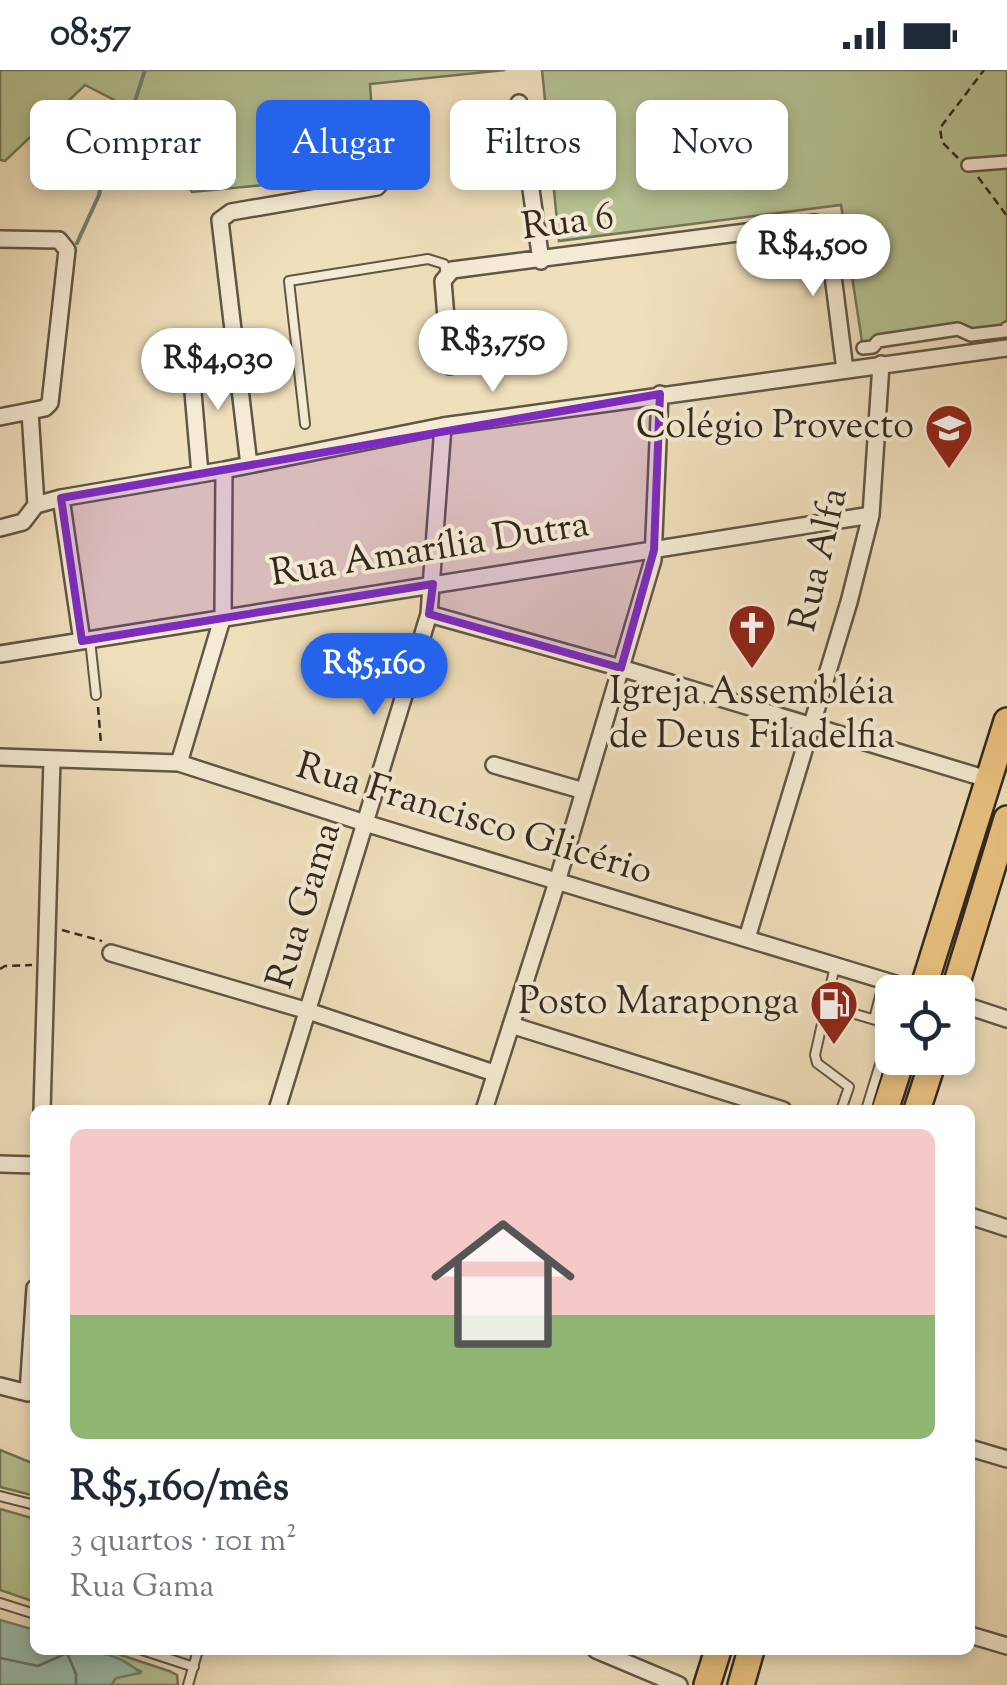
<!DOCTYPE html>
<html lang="pt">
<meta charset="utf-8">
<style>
body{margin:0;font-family:"Sorts Mill Goudy",serif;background:#f2f2f3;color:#1f2937;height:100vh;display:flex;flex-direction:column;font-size:38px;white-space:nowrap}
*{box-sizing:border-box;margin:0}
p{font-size:32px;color:#747a83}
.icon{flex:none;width:55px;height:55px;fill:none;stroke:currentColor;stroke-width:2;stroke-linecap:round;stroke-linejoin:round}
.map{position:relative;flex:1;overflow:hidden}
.details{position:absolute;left:30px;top:1035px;width:945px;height:550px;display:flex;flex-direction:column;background:#fff;border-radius:15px;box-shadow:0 5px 15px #0003}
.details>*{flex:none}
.banner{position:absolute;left:30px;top:30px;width:948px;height:90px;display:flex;gap:20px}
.controls{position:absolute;left:875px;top:905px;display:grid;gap:20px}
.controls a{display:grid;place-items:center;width:100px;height:100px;border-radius:15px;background:#fff;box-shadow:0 5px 15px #0003;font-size:50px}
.price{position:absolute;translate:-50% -85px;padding:0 22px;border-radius:35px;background:#fff;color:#222;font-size:32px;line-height:65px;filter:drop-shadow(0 2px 5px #0008)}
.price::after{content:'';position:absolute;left:50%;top:60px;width:30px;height:22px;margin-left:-15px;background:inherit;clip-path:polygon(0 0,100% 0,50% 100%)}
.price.on{background:#2563eb;color:#fff}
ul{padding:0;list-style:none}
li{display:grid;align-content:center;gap:20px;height:530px;padding:0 40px}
li span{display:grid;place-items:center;height:310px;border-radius:15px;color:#555}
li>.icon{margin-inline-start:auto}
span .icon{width:180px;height:180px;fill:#fffc;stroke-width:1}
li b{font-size:42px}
.chip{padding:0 35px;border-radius:15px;background:#fff;box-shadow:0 5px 15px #0003;font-size:35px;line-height:90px}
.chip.on{background:#2563eb;color:#fff}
.status{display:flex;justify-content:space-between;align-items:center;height:70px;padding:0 50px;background:#fff;direction:ltr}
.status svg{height:28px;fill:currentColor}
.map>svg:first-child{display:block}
</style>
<div class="status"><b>08:57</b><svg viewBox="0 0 49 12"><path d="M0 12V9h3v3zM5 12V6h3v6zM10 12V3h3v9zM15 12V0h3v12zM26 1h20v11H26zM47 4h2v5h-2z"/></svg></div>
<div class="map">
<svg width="1007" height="1615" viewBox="0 0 1007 1615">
<rect width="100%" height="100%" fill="#efdfbb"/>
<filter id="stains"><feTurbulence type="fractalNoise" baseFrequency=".002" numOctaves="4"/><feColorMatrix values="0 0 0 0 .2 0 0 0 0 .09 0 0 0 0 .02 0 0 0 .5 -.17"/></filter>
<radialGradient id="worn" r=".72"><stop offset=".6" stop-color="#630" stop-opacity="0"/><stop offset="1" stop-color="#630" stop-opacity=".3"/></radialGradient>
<path fill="#b5c293" stroke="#737659" stroke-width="2.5" d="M0,0h505l-135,14 6,90 -184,18 -74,-90 -33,-17 -80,76 -5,-1z
M542,0h465v258l-2,3 -47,-1 -95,18 -22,-143 -282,36z
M0,1380l32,13 3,-9v42l-35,-9z
M0,1439l35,10v83l-35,-12z
M95,1580h11l63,21 8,4 1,10h-67l5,-7 24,-7z"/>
<path fill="#9abdab" stroke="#708273" stroke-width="2.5" d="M0,1550l35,10v20c37,0 77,-4 105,23l-24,5 -5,7h-111z"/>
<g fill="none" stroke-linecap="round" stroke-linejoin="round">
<path stroke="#667365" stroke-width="2.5" d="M0,1588l38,8 29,-13 9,21v11"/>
<path stroke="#708273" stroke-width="4" d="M77,173l22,-48 15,-78 21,-16 10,-31"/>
<g stroke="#605646" stroke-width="12">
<path id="service" d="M305,354l-16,-143 139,-22 16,5 2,10
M90,570l6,55
M835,896l-20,89 2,8 32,24 -8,23
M825,935l67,20
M874,949l10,-38
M866,1040l26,-85
M0,1426l35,9
M0,1533l35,11
M142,1580l52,17
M188,1615l10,-35"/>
</g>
<g stroke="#605646" stroke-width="16">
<path id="pedestrian" d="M968,95l39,-3
M863,278l10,-1 5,-6 80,-12 13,6 34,-4 2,-3"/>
</g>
<g stroke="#605646" stroke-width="20">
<path id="minor" d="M519,33l22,158
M0,169l59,1 8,10 -17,153 -5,5 -45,9
M190,287l10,117
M450,296l-7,-85 9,-11 363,-47 10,5 3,8 17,134
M30,342l6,93
M249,395l-29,-245 11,-8 146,-25 6,-7 -1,-25
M61,428l21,143
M0,458l23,-6 13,-17 25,-7 163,-28 219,-44 564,-78
M429,544l192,54 366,111
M0,584l871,-139
M0,687l179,6 186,60 557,169
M179,693l44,-147 1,-146
M494,695l90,26
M747,868l102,-336 22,-87 10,-151
M111,883l197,58 186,62
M958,933l49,16
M511,955l272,85
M42,1040l10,-351
M277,1040l152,-496 14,-188
M484,1040l73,-228 96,-322 7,-166
M0,1094l35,1
M970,1146l37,12
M0,1316l28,7 7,-105
M970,1378l37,11
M970,1565l37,11
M596,1580l83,35"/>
</g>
<g stroke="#31291f" stroke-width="30">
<path id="primary" d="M922,922l85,-271
M954,922l53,-173
M885,1040l17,-52
M917,1040l17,-52
M707,1615l11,-35
M741,1615l10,-35"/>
</g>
<path stroke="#31291f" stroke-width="2.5" stroke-dasharray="8 5" stroke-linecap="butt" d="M958,88l-16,-16 -2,-14 44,-58
M978,107l29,39
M98,637l3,37
M62,860l40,11
M0,899l5,-3 27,-1"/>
<use href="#service" stroke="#f5ead3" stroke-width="8"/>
<use href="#pedestrian" stroke="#f5ead3" stroke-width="11"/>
<use href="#minor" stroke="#f5ead3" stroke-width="15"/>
<use href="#primary" stroke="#e8c07e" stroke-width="25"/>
</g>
<path fill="#7b2cbf" fill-opacity="0.2" stroke="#7b2cbf" stroke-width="8" stroke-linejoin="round" d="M660,324l-6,156 -33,118 -192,-54 4,-30 -351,57 -21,-143z"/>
<defs>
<g id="school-pin" transform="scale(2.5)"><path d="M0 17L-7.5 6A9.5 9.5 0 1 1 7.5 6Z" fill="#8f2418" stroke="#f5ead3"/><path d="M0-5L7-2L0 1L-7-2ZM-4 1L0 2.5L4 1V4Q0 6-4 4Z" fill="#fff"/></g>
<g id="church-pin" transform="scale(2.5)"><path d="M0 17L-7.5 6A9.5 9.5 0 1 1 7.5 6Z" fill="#8f2418" stroke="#f5ead3"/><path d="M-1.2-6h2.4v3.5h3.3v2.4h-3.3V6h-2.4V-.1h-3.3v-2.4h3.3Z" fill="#fff"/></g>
<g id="fuel-pin" transform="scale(2.5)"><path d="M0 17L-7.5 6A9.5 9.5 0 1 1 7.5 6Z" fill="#8f2418" stroke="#f5ead3"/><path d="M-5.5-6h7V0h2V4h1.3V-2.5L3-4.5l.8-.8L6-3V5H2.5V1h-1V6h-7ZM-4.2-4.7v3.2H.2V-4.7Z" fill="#fff"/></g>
</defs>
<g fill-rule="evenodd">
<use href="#school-pin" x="949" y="358"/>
<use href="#church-pin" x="752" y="558"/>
<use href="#fuel-pin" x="834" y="934"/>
</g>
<g text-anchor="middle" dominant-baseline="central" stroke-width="8" stroke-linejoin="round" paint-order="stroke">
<g font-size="38" fill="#31291f" stroke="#f5ead3">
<text transform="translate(568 154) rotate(-7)">Rua 6</text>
<text transform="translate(430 481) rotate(-9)">Rua Amarília Dutra</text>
<text transform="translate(821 490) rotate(-77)">Rua Alfa</text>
<text transform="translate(474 751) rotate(17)">Rua Francisco Glicério</text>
<text transform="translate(306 836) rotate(-73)">Rua Gama</text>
</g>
<g font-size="38" fill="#31291f" stroke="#f5ead3" text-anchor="end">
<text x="914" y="358">Colégio Provecto</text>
<text x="752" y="624" text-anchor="middle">Igreja Assembléia<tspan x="752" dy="44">de Deus Filadelfia</tspan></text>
<text x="799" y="934">Posto Maraponga</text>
</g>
</g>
<rect width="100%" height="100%" filter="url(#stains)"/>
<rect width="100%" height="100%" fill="url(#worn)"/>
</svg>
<div class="controls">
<a><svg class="icon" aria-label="locate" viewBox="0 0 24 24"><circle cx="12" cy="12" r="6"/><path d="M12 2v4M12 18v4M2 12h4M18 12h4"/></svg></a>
</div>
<b class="price" style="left:813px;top:229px">R$4,500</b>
<b class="price" style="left:493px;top:325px">R$3,750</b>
<b class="price" style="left:218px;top:343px">R$4,030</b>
<b class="price on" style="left:374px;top:648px">R$5,160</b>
<div class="banner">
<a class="chip">Comprar</a>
<a class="chip on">Alugar</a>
<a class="chip">Filtros</a>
<a class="chip">Novo</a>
</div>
<section class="details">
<ul>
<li><span style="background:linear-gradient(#f6c9c9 60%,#8fb573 0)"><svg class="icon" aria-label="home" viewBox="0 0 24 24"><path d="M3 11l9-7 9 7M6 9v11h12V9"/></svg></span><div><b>R$5,160/mês</b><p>3 quartos · 101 m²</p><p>Rua Gama</p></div></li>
</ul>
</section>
</div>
